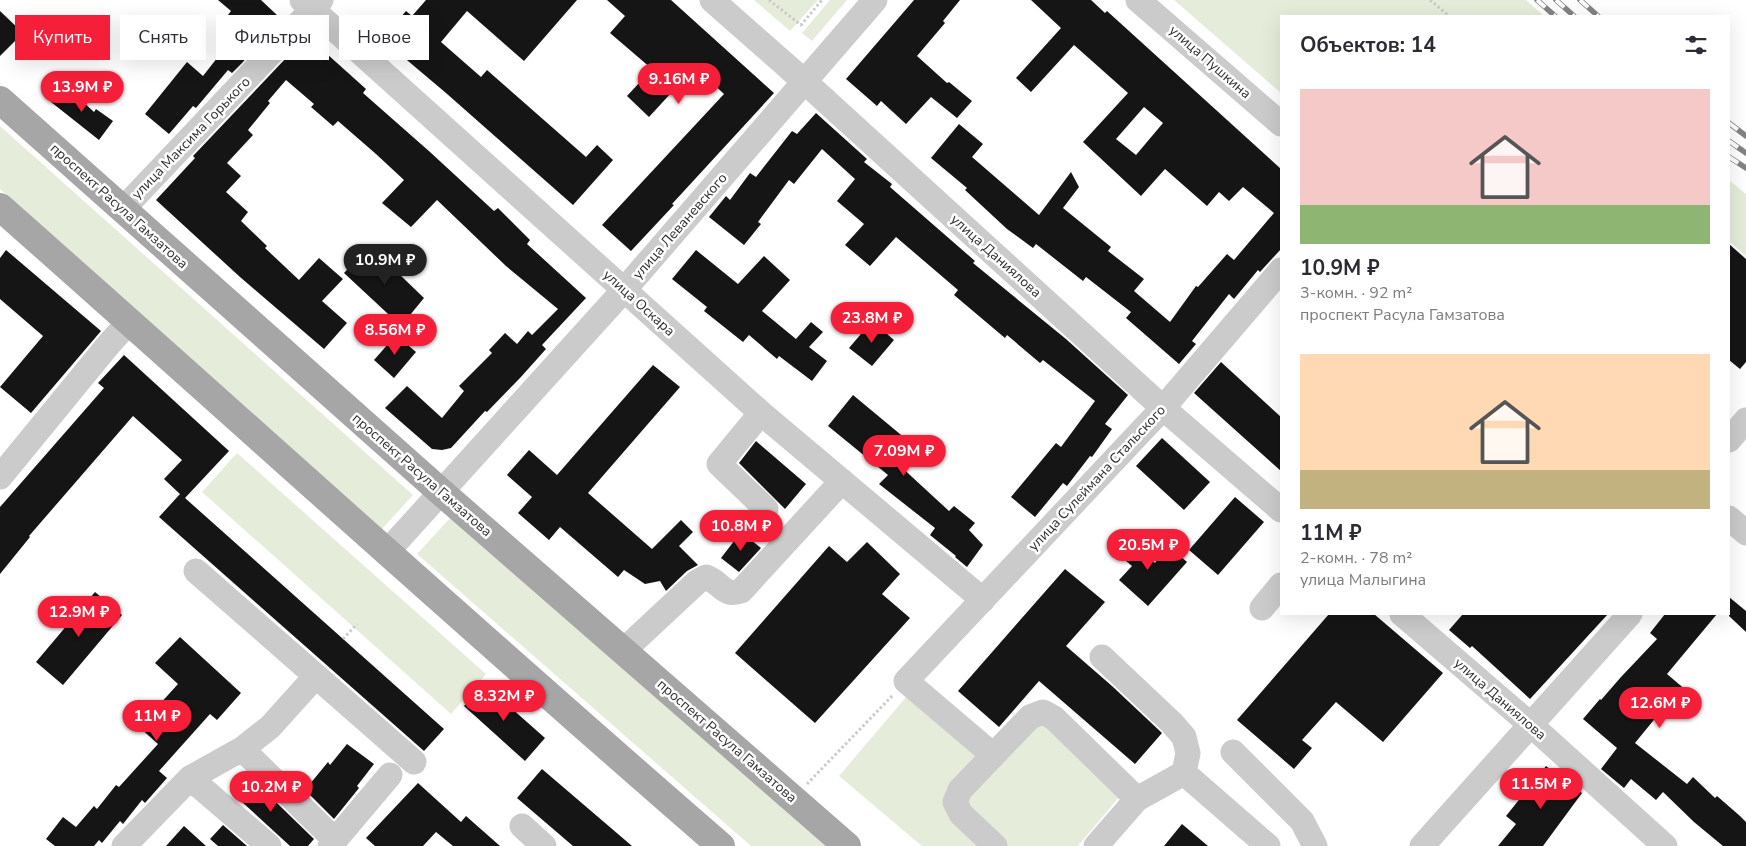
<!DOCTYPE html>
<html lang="ru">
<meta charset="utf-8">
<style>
body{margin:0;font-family:"Nunito Sans",sans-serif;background:#f2f2f3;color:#2b2b33;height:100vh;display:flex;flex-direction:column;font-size:19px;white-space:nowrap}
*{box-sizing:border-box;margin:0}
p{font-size:16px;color:#7c7c81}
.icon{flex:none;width:28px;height:28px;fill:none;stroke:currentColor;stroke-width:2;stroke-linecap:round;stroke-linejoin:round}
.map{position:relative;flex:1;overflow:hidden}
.sheet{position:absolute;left:1280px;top:15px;width:450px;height:600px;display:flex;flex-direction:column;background:#fff;border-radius:0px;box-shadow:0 5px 20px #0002}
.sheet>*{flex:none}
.top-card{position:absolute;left:15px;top:15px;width:475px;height:45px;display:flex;gap:10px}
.price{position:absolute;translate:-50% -42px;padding:0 11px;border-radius:18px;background:#f51f39;color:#fff;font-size:16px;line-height:32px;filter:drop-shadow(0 1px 2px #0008)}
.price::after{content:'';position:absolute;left:50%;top:30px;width:15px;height:11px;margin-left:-8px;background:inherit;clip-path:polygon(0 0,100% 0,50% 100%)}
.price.active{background:#222;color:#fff}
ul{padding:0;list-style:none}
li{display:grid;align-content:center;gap:10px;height:265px;padding:0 20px}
li span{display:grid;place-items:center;height:155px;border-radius:0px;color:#555}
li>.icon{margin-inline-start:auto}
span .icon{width:90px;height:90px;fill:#fffc;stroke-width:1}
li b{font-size:21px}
h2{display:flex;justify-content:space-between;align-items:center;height:60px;padding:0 20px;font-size:21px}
.pill{padding:0 18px;border-radius:0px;background:#fff;box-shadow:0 5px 20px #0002;font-size:18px;line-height:45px}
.pill.active{background:#f51f39;color:#fff}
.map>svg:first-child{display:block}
</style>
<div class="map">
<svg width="1746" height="846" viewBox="0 0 1746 846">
<rect width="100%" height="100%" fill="#fff"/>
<path fill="#e5edda" d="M754,0h64l-28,31z
M830,0h17l-35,41 -10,-8z
M1174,0h352l18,16h-263v77z
M0,126l413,369 -32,35 -381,-341z
M1729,180l17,14v62l-17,-15z
M237,453l249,221 -35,40 -249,-222z
M451,517l375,329h-75l-334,-292z
M918,683l86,72 33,-39 88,74 -47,56h-156l-83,-70z"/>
<path fill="#151515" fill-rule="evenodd" d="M218,0h43l17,16 -36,38 5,3 -4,5 -11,11 -4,-3 -32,38 -3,-2 -24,28 -24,-20 42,-52 16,14 29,-37 -14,-11 13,-17z
M426,0h151l-53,61 -57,-50 -26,31 40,35 6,-7 99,87 11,-12 16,15 -40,45 -127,-112 -64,-54 24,-28 6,5z
M607,0h64l103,93 -102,111 2,1 -43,46 -29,-26 122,-131 -29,-27 -46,50 -22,-21 25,-27 -42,-36 15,-17z
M914,0h46l-17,21 2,2 -28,33 30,27 2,-1 23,19 -15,17 -26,-21 -25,27 -25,-23 -4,5 -31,-27z
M1031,0h60l14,13 2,-2 174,158v80l-21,23 -2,-2 -24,29 -5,-5 -37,47 4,3 -17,20 -53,-46 5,-6 -45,-35 -3,4 -47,-37 -3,4 -26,-19 -42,-39 2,-2 -36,-30 28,-34 24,20 -11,13 67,58 32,-43 8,15 -16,21 48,39 -3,4 36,28 -10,12 36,31 26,-36 2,1 29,-33 7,6 40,-47 -31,-26 -14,14 -10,-9 -12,14 -42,-37 -24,27 -58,-54 45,-49 -54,-48 -43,47 -15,-14 45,-50zM1144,107l19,16 -27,32 -20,-16z
M0,11l23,22 -23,23z
M307,36l59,53 -3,4 67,59 64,59 4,-3 32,32 -3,4 59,54 -44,47 4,4 -26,29 -33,34 -2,-1 -34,37 -9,2 -10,-1 -47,-41 22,-22 35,32 22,-27 -5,-5 33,-33 -3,-3 16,-17 12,11 11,-13 4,4 26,-26 -52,-43 -69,-66 -26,27 -29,-24 22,-23 -28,-26 -38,-33 -5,5 -22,-19 3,-3 -28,-24 -18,21 2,2 -22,27 5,5 -26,28 14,13 -15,16 22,20 -7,9 26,25 -2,2 34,32 20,-22 24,21 -21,22 25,22 -23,26 -84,-72 -84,-77 39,-42 -2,-2z
M66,86l28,26 2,-3 17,12 -14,19 -48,-38z
M816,113l51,46 -3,3 28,22 -2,3 85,74 -2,2 93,76 62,56 -23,29 7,5 -20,28 -2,-1 -23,30 -4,-3 -28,34 -24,-20 45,-54 5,4 34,-46 -52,-41 -3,3 -33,-28 -2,3 -51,-43 4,-5 -62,-53 -26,29 -25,-21 19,-21 -27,-23 18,-22 -33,-30 -28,35 -5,-4 -31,42 3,2 -17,21 -35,-28 17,-21 4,4 20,-27 6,4 36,-46 5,3z
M1729,244l17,15v103l-6,7 -11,-9z
M370,246l54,52 -23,28 -57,-53z
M6,250l95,81 -70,82 -31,-26 43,-51 -43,-37v-41z
M696,250l42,34 26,-28 26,24 -28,31 34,28 15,-17 12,10 -14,15 18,14 -15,20 -33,-25 -2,3 -28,-24 -6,7 -39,-31 3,-4 -35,-28z
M872,321l22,19 -22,26 -23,-18z
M396,335l20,17 -22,26 -20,-18z
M124,355l105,96 -44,47 259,231 -20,22 -265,-234 21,-23 2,2 -18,-17 18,-19 -49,-44 -104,120 1,1 -30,37v-67l104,-119 -6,-5z
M1221,362l60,55v54l-87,-78z
M653,365l27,22 -92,106 64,56 29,-29 12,12 -14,14 19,19 -11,6 -21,20 -6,-10 -15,3 -21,-14 -6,7 -58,-50 -11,13 -31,-27 14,-16 -25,-22 22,-25 28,25z
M853,395l59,49 -14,20 51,47 5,-5 21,17 -6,7 14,15 -16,22 -12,-10 1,-1 -26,-21 5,-7 -56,-44 9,-9 -60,-49z
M1162,438l48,44 -26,28 -48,-44z
M756,441l50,43 -21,25 -46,-46z
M1235,497l29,25 -46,53 -29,-25z
M741,532l20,16 -22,24 -18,-14z
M1125,537l30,26 14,-17 18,16 -39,44 -29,-26 13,-14 -18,-15z
M867,542l33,32 -18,20 28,24 -95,105 -80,-70 94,-107 18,16z
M1065,569l40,33 -39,44 46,40 50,47 -27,31 -96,-83 -40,46 -41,-36z
M95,592l27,23 -59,70 -27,-23z
M1729,597l17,14v21l-17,-16z
M1329,614h45l69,59 -60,69 -47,-40 -34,38 10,8 -18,21 -57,-49z
M1463,614h145l-78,85 -58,-53 -2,2 -21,-18z
M1665,614h52l-50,60 20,17 -16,18 -5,-4 -31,38 52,41 6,-7 22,21 2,-2 23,20 6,6v24h-23l-29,-24 -31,-30 -7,8 -25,-21 -7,9 -23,-19 16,-21 -34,-29 17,-20 1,1 20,-23 36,-38 -7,-6z
M180,637l61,56 -24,27 -7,-6 -51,57 8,7 -22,25 -3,-3 -19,24 -3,-3 -18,22 -3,-3 -5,6h-39l-9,-7 17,-22 13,10 18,-21 3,3 19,-24 3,2 39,-43 -19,-17 39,-43 -23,-21z
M483,683l62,55 -20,23 -61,-55z
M347,744l27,20 -17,22 2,2 -25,31 -29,-29 23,-28 2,3z
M1546,766l36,27 -39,53h-45l18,-22 -10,-8z
M542,769l90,77h-59l-56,-48z
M246,773l68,66 -6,7h-18l-60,-55z
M418,783l43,39 5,-6 34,30h-47l-17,-14 -13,14h-48l-9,-8z
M1182,824l26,22h-44z
M223,825l24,21h-29l-8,-7z
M184,826l22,20h-40z"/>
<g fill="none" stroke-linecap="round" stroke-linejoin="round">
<path stroke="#cbcbcb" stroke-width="3" stroke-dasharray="2.5 2.5" stroke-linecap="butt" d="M769,0l32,25 21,-25
M1430,0l19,16
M343,639l14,-15
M807,784l86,-89"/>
<path stroke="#cbcbcb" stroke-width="25" d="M302,0l459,413 222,187
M712,0l93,82 358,326 118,102
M1138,0l143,124
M122,210l199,-210
M761,413l-42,51 47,45
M1729,440l17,-20
M0,477l109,-133 21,-23
M1729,518l17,15
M386,553l238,-263 251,-290
M1262,608l19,-23
M1402,614l129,111 134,121
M623,651l74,-69 9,-5c16,6 17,20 35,14l101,-110
M1102,657l70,66 12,14 4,16 -4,20
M316,676l98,86
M242,749l93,91
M1233,752l69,69 13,25
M993,755l-87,-74 257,-273 118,-138
M190,778l79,68
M522,826l22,20
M124,846l66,-68 52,-29 28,-22 46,-51 -120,-105
M330,846l60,-71
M995,846l-34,-32 -6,-12 5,-12 70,-73 13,-5 11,6 83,81 47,-26 84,73
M1096,846l41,-47
M1422,846l208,-232"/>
<path stroke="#a6a6a6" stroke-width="28" d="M0,100l441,392 406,354
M0,207c241,213 478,429 721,639"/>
<g stroke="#838383" stroke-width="5.5">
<path id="rail" d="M1537,0l18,16
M1556,0l18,16
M1580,0l18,16
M1729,123l17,13
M1729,141l17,12
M1729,157l17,11"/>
</g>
<use href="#rail" stroke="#fff" stroke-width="4" stroke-dasharray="11" stroke-linecap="butt"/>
</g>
<g text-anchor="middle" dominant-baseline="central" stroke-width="5" stroke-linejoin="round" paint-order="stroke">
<g font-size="14" fill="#2e2e2e" stroke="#fff">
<text transform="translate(1210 62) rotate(41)">улица Пушкина</text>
<text transform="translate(191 138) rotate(-46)">улица Максима Горького</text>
<text transform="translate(119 206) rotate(42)">проспект Расула Гамзатова</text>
<text transform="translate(680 226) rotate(-49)">улица Леваневского</text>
<text transform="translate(996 256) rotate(42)">улица Даниялова</text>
<text transform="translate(639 303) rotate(42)">улица Оскара</text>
<text transform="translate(422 475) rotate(41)">проспект Расула Гамзатова</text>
<text transform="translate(1097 478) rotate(-47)">улица Сулеймана Стальского</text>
<text transform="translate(1500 699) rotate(41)">улица Даниялова</text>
<text transform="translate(727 741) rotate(41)">проспект Расула Гамзатова</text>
</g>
</g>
</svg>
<b class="price" style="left:679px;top:105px">9.16M ₽</b>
<b class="price" style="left:82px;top:113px">13.9M ₽</b>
<b class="price active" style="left:385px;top:286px">10.9M ₽</b>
<b class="price" style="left:872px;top:344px">23.8M ₽</b>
<b class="price" style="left:395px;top:356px">8.56M ₽</b>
<b class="price" style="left:904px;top:477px">7.09M ₽</b>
<b class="price" style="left:741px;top:552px">10.8M ₽</b>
<b class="price" style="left:1148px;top:571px">20.5M ₽</b>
<b class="price" style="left:79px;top:638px">12.9M ₽</b>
<b class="price" style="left:504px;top:722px">8.32M ₽</b>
<b class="price" style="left:1660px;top:729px">12.6M ₽</b>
<b class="price" style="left:157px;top:742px">11M ₽</b>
<b class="price" style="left:1541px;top:810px">11.5M ₽</b>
<b class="price" style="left:271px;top:813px">10.2M ₽</b>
<div class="top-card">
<a class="pill active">Купить</a>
<a class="pill">Снять</a>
<a class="pill">Фильтры</a>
<a class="pill">Новое</a>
</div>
<section class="sheet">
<h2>Объектов: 14<svg class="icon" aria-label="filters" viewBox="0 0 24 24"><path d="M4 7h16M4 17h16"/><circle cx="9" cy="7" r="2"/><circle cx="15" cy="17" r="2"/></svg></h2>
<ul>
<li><span style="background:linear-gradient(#f6c9c9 75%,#8fb573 0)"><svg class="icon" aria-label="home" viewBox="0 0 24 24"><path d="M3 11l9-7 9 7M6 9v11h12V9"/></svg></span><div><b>10.9M ₽</b><p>3-комн. · 92 m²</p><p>проспект Расула Гамзатова</p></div></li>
<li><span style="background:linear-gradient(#ffd9b3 75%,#c2b280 0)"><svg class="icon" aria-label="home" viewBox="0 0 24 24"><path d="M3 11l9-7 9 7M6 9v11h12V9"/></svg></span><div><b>11M ₽</b><p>2-комн. · 78 m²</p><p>улица Малыгина</p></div></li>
</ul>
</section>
</div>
